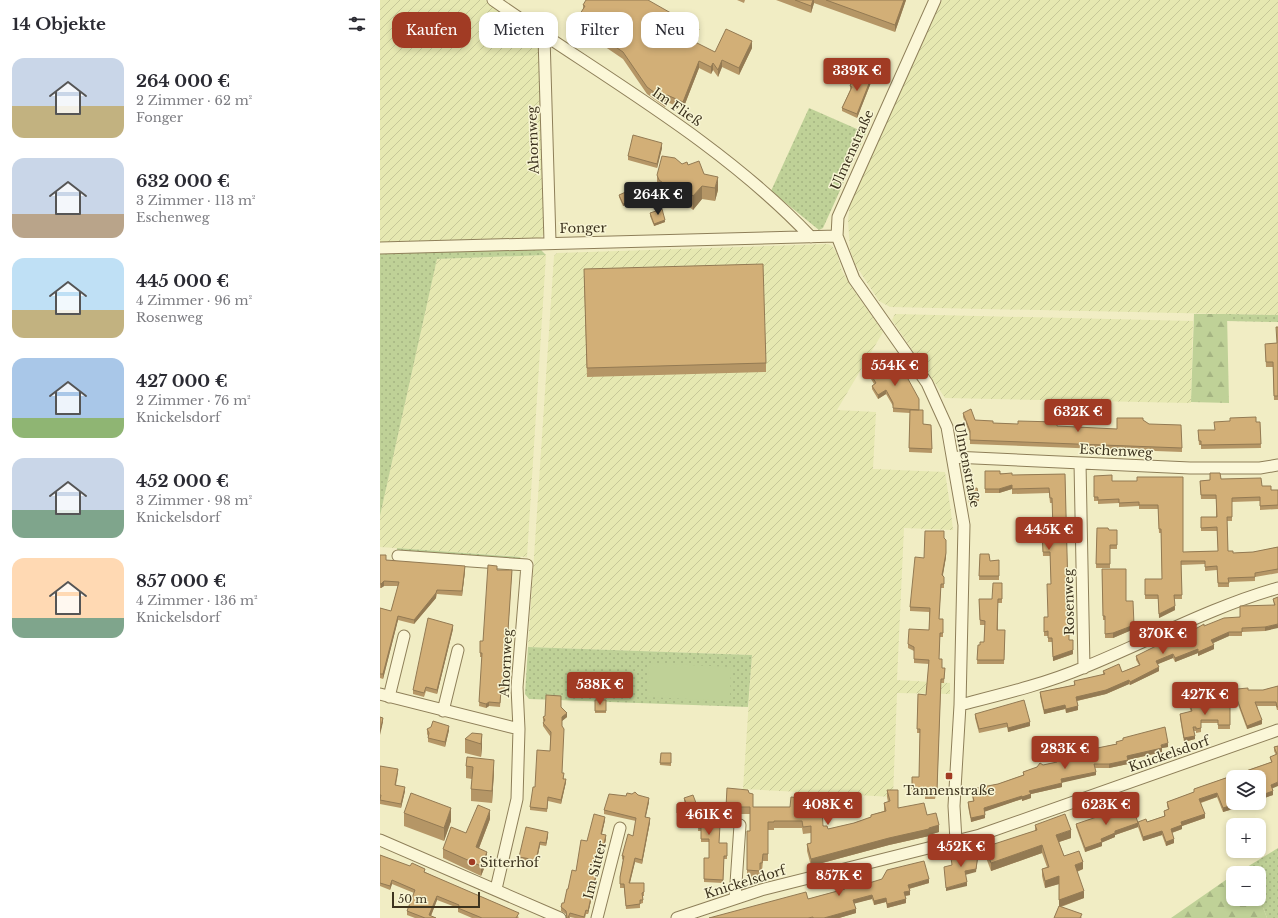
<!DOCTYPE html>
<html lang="de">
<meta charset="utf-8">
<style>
body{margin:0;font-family:"Libre Baskerville",serif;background:#f7f7f7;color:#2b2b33;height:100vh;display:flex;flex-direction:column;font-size:15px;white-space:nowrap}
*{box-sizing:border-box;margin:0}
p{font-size:13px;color:#7c7c81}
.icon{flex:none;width:22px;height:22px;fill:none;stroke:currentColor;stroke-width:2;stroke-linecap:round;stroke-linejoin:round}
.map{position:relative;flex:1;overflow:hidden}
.details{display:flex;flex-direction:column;background:#fff;width:380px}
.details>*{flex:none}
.top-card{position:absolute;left:12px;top:12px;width:380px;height:36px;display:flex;gap:8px}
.tools{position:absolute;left:846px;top:770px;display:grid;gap:8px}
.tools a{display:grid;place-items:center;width:40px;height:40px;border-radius:8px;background:#fff;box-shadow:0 2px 6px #0003;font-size:20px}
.scale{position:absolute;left:12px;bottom:10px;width:88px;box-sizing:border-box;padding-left:4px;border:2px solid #3d331e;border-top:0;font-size:11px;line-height:14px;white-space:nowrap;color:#3d331e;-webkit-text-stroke:3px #f8f5d4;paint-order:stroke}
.price{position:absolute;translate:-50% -34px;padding:0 9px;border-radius:4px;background:#a13b24;color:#fff;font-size:13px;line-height:26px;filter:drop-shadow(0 1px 2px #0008)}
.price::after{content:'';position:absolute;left:50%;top:24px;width:12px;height:9px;margin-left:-6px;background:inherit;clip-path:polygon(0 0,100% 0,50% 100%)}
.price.on{background:#222;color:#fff}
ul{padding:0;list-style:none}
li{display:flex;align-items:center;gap:12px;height:100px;padding:0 12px}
li span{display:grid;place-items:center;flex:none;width:112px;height:80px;border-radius:12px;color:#555}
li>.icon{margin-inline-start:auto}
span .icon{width:48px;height:48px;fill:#fffc;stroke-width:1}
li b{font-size:17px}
h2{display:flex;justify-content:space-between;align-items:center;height:48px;padding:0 12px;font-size:17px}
.chip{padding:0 14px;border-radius:12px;background:#fff;box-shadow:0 2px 6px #0003;font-size:14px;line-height:36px}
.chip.on{background:#a13b24;color:#fff}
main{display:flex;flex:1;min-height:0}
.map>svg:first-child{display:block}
</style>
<main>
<section class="details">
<h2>14 Objekte<svg class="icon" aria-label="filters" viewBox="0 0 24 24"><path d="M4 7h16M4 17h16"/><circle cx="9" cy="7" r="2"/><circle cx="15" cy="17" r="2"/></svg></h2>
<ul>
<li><span style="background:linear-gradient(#c9d6e8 60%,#c2b280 0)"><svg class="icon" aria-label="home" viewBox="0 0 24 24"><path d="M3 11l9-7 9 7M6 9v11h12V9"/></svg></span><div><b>264 000 €</b><p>2 Zimmer · 62 m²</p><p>Fonger</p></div></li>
<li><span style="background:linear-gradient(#c9d6e8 70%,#b9a48a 0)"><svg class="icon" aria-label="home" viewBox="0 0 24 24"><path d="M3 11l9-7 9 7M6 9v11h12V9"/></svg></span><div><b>632 000 €</b><p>3 Zimmer · 113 m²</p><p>Eschenweg</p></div></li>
<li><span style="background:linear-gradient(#bfe0f5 65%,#c2b280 0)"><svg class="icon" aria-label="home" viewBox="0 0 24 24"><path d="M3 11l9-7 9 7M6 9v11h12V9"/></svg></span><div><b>445 000 €</b><p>4 Zimmer · 96 m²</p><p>Rosenweg</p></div></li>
<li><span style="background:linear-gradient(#a9c7e8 75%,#8fb573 0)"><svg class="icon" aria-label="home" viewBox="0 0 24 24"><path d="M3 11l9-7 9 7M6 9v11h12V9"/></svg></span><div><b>427 000 €</b><p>2 Zimmer · 76 m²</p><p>Knickelsdorf</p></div></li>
<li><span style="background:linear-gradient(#c9d6e8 65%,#7fa58c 0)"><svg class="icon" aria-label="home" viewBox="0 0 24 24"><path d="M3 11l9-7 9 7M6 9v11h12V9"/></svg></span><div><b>452 000 €</b><p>3 Zimmer · 98 m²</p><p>Knickelsdorf</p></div></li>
<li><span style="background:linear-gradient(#ffd9b3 75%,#7fa58c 0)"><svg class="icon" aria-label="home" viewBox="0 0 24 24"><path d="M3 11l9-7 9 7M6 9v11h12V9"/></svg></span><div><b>857 000 €</b><p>4 Zimmer · 136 m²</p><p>Knickelsdorf</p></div></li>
</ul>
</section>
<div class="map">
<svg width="898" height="918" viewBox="0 0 898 918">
<defs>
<pattern id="farmland-furrows" width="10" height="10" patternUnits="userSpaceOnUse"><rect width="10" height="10" fill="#e6e8b1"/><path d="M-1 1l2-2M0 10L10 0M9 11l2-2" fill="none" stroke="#c6c798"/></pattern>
<pattern id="grass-dots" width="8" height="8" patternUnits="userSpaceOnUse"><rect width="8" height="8" fill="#bfd197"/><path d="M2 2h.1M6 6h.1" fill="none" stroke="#a5b482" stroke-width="1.8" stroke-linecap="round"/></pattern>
<pattern id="forest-firs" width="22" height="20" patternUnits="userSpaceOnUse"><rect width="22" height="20" fill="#bfd197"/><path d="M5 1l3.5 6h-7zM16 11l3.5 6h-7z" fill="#a5b482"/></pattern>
</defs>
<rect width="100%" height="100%" fill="#f1edc4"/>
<path fill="url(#farmland-furrows)" d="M0,0h105l50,36 6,10 6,185 -7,7 -160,5z
M562,0h336v315l-388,-8 -11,-6 -24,-37 -5,-14 -2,-30 2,-16z
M448,244l4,2 5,8 5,17 8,14 33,47 -46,78 39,2 -3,57 72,3 6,40 2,18 -49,-2 -7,152 53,3v11l-53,-1 -4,104 -150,-8 9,-134 -224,-8 26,-391 3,-3z
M166,255l-19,302 -147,-10v-31l57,-257z
M515,314l298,7 -2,82 -246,-5 -53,-78z"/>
<path fill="url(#grass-dots)" d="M429,108l57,25 -43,95 -4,2 -48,-39z
M160,249l6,6 -109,4 -57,257v-262z
M847,314l51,1v7l-51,-1z
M17,548l124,9 -6,5 -118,-9z
M148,647l224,8 -4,52 -219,-8 -4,-5z
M898,848v70h-11l-8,-21v-24h-10l-2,-6z"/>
<path fill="url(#forest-firs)" d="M814,314h33l2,89 -38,-1z
M853,875v24h26v-2l8,21h-96z"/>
<path fill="#bfd197" d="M269,663l82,4 -1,34 -83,-4z"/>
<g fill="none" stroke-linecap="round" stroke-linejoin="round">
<g stroke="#8e7f59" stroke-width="13">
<path id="street" d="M113,0c108,76 226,140 318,237
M555,0l-97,217 -1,19 17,43 73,104 20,44 17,98 -4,180 -6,101 2,35
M164,36l6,206
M0,248l457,-12
M573,457l237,11h70l18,-3
M700,463l4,205
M18,556l129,9 -10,122 2,42 -2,70 -21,90
M0,694l139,35
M9,697l15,-61
M580,705c43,-11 85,-21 125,-38 64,-26 126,-60 193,-79
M63,711l15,-61
M0,840l180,78
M355,898l5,-73
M217,918l23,-90
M297,918l84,-28 219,-55 298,-105"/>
</g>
<use href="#street" stroke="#fbf7d8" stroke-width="11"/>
</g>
<path fill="#b59666" d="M357,0h8l-1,3z
M396,0h130l-11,32 -81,-29 -3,10z
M203,5l116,32 -3,6 19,9 37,-4 -13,27 -17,-8 -4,10 -5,-7 -2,4 -12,-6 -16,41 -16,-7 -2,5 -18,-13 -24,-35 -25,-17 -3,4 -22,-14v-7l10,-16z
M492,80l-15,38 -15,-7v-3l8,-18v-4z
M282,148l-5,20 -29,-8v-4z
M302,164l6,1 16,9 14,16 -3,11 -13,-2 -9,11 -9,-8 -7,-1 -4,-5 -7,2 -7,-5 -2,-5v-13z
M239,195l13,7 -9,4 -4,-9z
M270,213l15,9 -11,4 -4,-10z
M204,278l182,85v9l-179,5z
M898,327v73h-4l-1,-33h-7l-1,-23 12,-1z
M488,370l51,40 4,14 8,1 1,28 -23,-1 1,-39 -17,-1v-6l-7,-12 -8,5 -6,-10v-3l2,-2 -6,-10z
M583,413l12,7 18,3 64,3 34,2 26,1 26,-9 39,28v4l-212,-8v-10l-7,-17z
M876,422h4l1,26 -60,1v-4h-2l-1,-15h17z
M605,471l27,4 53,-1 4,156v10l4,14 -20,7 -1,-19h-4v-6h-4v-15l4,-4 3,-33 -1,-28h-7l-1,-21 11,-5 -1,-27h-2l-1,-10 -37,1v-5l-13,4h-14z
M714,476l18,5h25l46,-4v75l35,-1 -1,-20h-16v-14h15v-18h-15l-1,-18 10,-1 11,-1 41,7 9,4 7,2v17l-18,1v-9l-28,1v19h-5l1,30 5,2 20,-1 25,-5v26l-23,4v4l-26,1v5h-11l-1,-17 -12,1v-7l-24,1 1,34h-8l1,11 -16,8 -1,-19h-13v-16l17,-4 -1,-46h-2l-1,-24h-19v-3l-20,1v-4l-21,1v-3h-4z
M587,490l12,9v2l-10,2z
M717,528l12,2h8v19h-7v19h-14z
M564,538l2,19 -3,18 1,2v11h-3l-2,31h4v18h-3l-1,22 3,9h3l-1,15h-3l-4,111h-1l-1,5h-10v-6h-13v-16h7l1,-44h-3l1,-39 8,1 3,-31 -15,-1v-12l-6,-3v-4l21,-14v-18l-19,-1v-4l14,-49z
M600,554l10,7 9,-1v20h-20z
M0,555l6,5 79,11 -3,25 -25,-2 -1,4 -22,26 -16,-4 -15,59 -3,-1v-70l11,3 7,-25h-14l-3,2h-1z
M722,569l24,32 8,28 -21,9h-8v-18h-2z
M117,570h15l-8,125h-3l-1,12 -11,-1 -3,2 -7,-2 3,-49h-2v-16h3z
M622,583v20h-4v27h7l-1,34h-27l1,-19h2l4,-3 1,-17h-5l-1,-26h13z
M898,597l-13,34 -23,1v4h-13l-16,7 1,6 -16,7v-3l-23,9 -2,-4 -16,6 2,7 -29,14 -1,-1 -23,10 -29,7 1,9 -12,3 -1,-4 -21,5 -4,-18v-4l34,-7v-4l29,-6v-4l19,1 17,-7 -3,-5v-4l47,-20 21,-10 36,-9 34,-12 -1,-6z
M73,629l-16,65 -11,-3 -2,6 -11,-3v-4z
M898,686v24h-1l-1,-4h-19l5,18 -15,5 -13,-35v-3l14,-1h15z
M215,700h11v13h-11z
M809,702l41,23v4h-12v-6h-17v9l-5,1v-2h-2l1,8 -11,3 -4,-24v-4l11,-2 -2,-6z
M181,707l6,10 -5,4v52l2,6 2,3 -5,22 -13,-3 -1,11 -17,-2v-3l5,-20 15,-36v-15l-7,-10v-3l1,-1 -1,-1v-4z
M595,714l55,12 -22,6 -1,-5 -28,6 -4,-15z
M47,729l22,1 -4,17 -17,-5v-6l-1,-2z
M102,734v13l-1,10 -16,-4v-14z
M743,738l45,9 -6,1v4l-34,8v4l-19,4h-14l1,7 -34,7v5l-31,7v4l-9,3v-2l-37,12v7l-14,4 -3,-16v-4l5,-1 -1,-8 5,-1v-4l21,-4 25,-9v-3l20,-7 14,-3v-3l16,-4v-2l43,-9v-2l7,-1z
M898,746l-6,42 1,7 -14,5v-23l-26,26h6l-6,2v4l-10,3 -6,-15 -16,6 4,15 -23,8v3l-10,4 2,10 -8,3 -4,-11 -19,6 -5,-14 -23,8v2l-13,5v4l-17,6 -9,-25v-3l71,-2 17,-6v-5l4,-2 -1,-3v-4l27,-10v-3l77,-27 -1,-5 6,-2 -2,-4v-4z
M281,753h10v13l-11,-1z
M87,757l27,14 -2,32 -21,-2v-12l1,-10 -6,-1v-12z
M0,766l18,7 -2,12 9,6 -4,17 -21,-4z
M347,788l22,5 4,14h37l10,-2v4l28,20 26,-6 17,-6v-2l13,-4v-8l4,-1 -1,-5v-7l11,7v11l29,7 12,17 -10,3v1l-40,9 -78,21 -4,-15v-7l4,-1v-10l-8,1 -1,-6h-28v2h-6v31h-5l-1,10h-2v7h-13v-47h3v-17h-24z
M258,795l11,7 -4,15 5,5 -8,42 -7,-2 -5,21 14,9v4h-1v7l-3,1v4l-14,1 -2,-21h-4v-11l3,-17 -1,-1v-3l11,-20 3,-15 -32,-7v-4z
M304,798l15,13 20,32h8v16h-3l-1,24 -19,-1v-24h5v-16h-8v-11h-3l1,-13 -22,-2v-12h8l-1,-3z
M24,813l47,8 -7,20 -40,-15z
M110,819l-11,29 8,13 -6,15 -38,-18v-9l23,-16z
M225,820l-3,14 4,5 -5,21h-1l-12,54h-2l-1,4h-10l-5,-1v1h-4v-4l-5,-3v-4l3,-4 4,-14 8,-18 11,-30z
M655,825l36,13 -12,4 5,14 19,13 -6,3 7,26 -23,9 21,10 -1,1h-27l5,-12v-22l-14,4 -3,-12v-7l5,-2 -5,-14 -51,18 -6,-16v-8l50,-16z
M168,836l-2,10 -6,-1 -4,19 -17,-4v-3z
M0,855l45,17 94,45 -1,1h-46l-14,-6v-4l-21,-8 -6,16 5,2h-21l-8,-3v-4l7,-18 -22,-9 -2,6 -10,-4z
M463,882l86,1 -20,6 1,6 -5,1 1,7 -19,5 -1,-6 -12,3 -2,-6 -18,4 2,10 -17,5h-130l99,-19 36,-10z"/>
<path fill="#937a53" d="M433,0h1v3l-3,10v-7z
M524,0h2l-11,32v-7z
M319,29v8l-6,12v-8z
M218,35v7l-3,4v-7z
M372,41v7l-13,27v-7z
M342,60v7l-4,10v-7z
M319,61v7l-16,41v-7z
M333,63v7l-2,4v-7z
M492,76v4l-15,38v-4z
M287,95v7l-2,5v-7z
M282,143v5l-5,20v-4z
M338,177v13l-3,11v-13z
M293,183v13l-7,2v-13z
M322,186v13l-9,11v-14z
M252,200v2l-9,4v-2z
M285,220v2l-11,4v-2z
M506,390v4l-8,5v-4z
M632,485v4l-13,4v-4z
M566,540v17l-4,22v-4z
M85,566v5l-3,25v-5z
M4,581v5l-3,2v-4z
M56,593v5l-22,26v-4z
M795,606v4l-16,8v-4z
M18,616v4l-15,59v-5z
M898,624v4l-13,3v-4z
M73,625v4l-16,65v-4z
M754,625v4l-21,9v-5z
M849,632v4l-18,8v-4z
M834,645v4l-16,7v-3l-23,9v-4l23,-9z
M693,650v4l-20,7v-4z
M793,654v4l-17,7v-4z
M779,667v4l-29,14v-3z
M749,680v4l-23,10 -30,7v-4z
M109,702v4l-3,2v-4z
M685,705v4l-21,5v-4z
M698,706v4l-12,3v-4z
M187,713v4l-5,4v-4z
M3,718v4l-3,13v-4z
M882,720v4l-15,5v-3z
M650,722v4l-22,6v-4z
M69,726v4l-4,17v-5z
M102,734v13l-1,10v-13z
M815,736v3l-11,3v-4z
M788,743v4l-6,1v4l-35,8v-4z
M114,760v11l-2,32v-12z
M748,760v4l-19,4v-4z
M716,772v3l-35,8v-4z
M186,779v3l-5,22v-4z
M898,782v4l-7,3v-4z
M682,783v4l-31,7v4l-9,3v-4l7,-6z
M25,787v4l-4,17v-4z
M893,791v4l-14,5v-4z
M837,793v4l-18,6v-4z
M642,796v3l-38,13v-4z
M269,798v4l-4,19v-4z
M853,801v2h6l-6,2v4l-10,3v-4z
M71,808v13l-7,20v-13z
M110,810v9l-14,37v-9z
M825,814v4l-23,8v3l-11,4v-4l10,-7z
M605,815v3l-14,4v-4z
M225,817v3l-4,17v-3z
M270,818v4l-8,42v-4z
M758,823v4l-23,8v2l-14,6v-4l14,-8z
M559,825v7l-10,3v1l-40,9 -78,21v-7l78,-21z
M691,830v8l-15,5v-8z
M782,831v4l-19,6v-4z
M168,832v4l-2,10v-3z
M226,835v4l-5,21v-4z
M794,839v4l-8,3v-4z
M160,842v3l-4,19v-4z
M722,842v4l-17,6v-4z
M662,845v8l-51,18v-8z
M599,848l-3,24 -11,3v-4z
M107,852v9l-6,15v-10z
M220,856v4l-12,54v-3z
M255,858v4l-6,24v-3z
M703,862v7l-8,3v-7z
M679,876v8l-14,4v-7z
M549,879v4l-21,6v-4z
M12,880v4l-2,6v-4z
M587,882v4l-21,5v-3z
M530,891v4l-6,1v-4z
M704,891v7l-25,9v-7z
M492,895v4l-19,5v-4z
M57,896v4l-7,18 -1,-3z
M506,898v4l-12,3v-4z
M526,899v4l-19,5v-4z
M476,909v4l-17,5h-15z"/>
<path fill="#d2af77" stroke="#937a53" d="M206,0h62l51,29 -6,12 22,11 11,-23 26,12 -13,27 -17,-8 -4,10 -5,-7 -2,4 -12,-6 -16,41 -16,-7 -2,5 -18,-13 -24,-35 -25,-17 -3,4 -22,-14 12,-19 -2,-1z
M415,0h18l-2,6z
M446,0h78l-9,25z
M477,70l15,6 -15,38 -15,-6 10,-21 -2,-1z
M253,135l29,8 -5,21 -29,-8z
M282,156l13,2 7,6 5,-2 1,3 11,-4 5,13 14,3 -3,11 -13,-2 -9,10 -9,-7 -7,-1 -4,-5 -7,2 -7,-5 -2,-5z
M248,191l4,9 -9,4 -4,-9z
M282,209l3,11 -11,4 -4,-11z
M383,264l3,99 -179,5 -3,-99z
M896,327h2v69h-4l-1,-34h-7l-1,-18 12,-1z
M493,367l29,1 17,31v11l-26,-2v-5l-7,-13 -8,5 -6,-9 4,-3 -8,-13z
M591,409l4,11 18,1v2l25,1v-3l39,1v4l60,3v-11h26v2l6,4 32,1 1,23 -212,-8v-9l-7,-18z
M530,410h13v14l8,1 1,24 -23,-1z
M876,417v5h4l1,22 -60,1v-4h-2l-1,-11h17l-1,-8 16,-1v-3z
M605,471h15v3l12,-1v2l53,-1 4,156v10h4v10l-20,7 -1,-19h-4v-7l-4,1v-15h4l-1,-33h4l-1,-32h-7l-1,-21 11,-1 -1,-32h-2l-1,-10 -37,1v-4l-13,4h-14z
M830,473h10l1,6 40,-1 1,8h9v4h7v15l-18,1v-9l-28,1v19h-5l1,34h5v2l20,-1 25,-5v22l-23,4v4l-27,1 1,5h-11l-1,-17 -12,1v-6h-24l1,34h-8l1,11 -16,8 -1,-19h-13v-16h17l-1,-50h-2l-1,-24h-19v-3l-20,1v-4l-21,1v-3h-4v-21l18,-1v6h25v-4h46v75l35,-1 -1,-24 -16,1v-11h16l-1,-22h-15l-1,-14 10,-1z
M597,488l2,11 -10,2 -2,-11z
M717,528h11l1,2h8v15h-7v19h-14z
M545,531h19v7l2,2v13l-4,22 2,2v7h-3l-2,35h4v14h-3l-1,26h3v9h3l-1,11h-3l-4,111h-1l-1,5h-10v-6h-13v-12h7l1,-48h-3l1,-35 8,1 3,-35 -15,-1v-12l-6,-3 1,-15 20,1 1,-22 -20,-1 5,-50 9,1z
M600,554h9l1,7 9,-1v16h-20z
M0,555h6v5l79,6 -3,25 -25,-1 -1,3 -22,27 -16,-4 -15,58h-3v-66l11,3 8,-29 -15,-1 -3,3h-1z
M108,565l9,1v4h15l-8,121 -3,-1 -1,13 -11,-1 -3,2 -7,-2 3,-49h-2v-12h3z
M722,569h24v32h7l1,24 -21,8 -8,1v-18h-2z
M613,583h9v16h-4l-1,31h8l-1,30h-27l1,-15h2v-3h4l1,-21 -5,-1 -1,-21h13z
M898,597v27l-13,3 -23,1v4h-13l-18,8 3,5 -16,7v-3l-23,9 -2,-4 -17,7 3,6 -29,15 -1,-2 -23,10 -30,7 2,9 -12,3 -1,-4 -21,5 -4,-18 35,-7 -1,-4 31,-7 -2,-3 16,-7 3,8 18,-7 -4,-9 24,-12 23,-8 21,-12v2l20,-8 16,-1v-11l35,-1 -2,-6z
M48,618l25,7 -16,65 -11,-3 -2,6 -11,-3z
M898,686v21h-1l-1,-5h-21l7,18 -15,6 -13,-35h3v-2l11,-1v2h15z
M166,695l15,1v11l6,6 -5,4v9l2,3 -2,44h2l-1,6h3l-5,21 -13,-3 -1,12 -17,-2 3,-20h2l2,-37 13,1 1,-19 -8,-9 2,-3 -2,-3 2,-1z
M215,700h11v11h-11z
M644,700l6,22 -22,6 -1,-5 -28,6 -4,-15z
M809,702h41v23h-12v-5h-17v8l-5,1v-2h-3l2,9 -11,2 -4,-24 12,-3z
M0,717l3,1 -3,13z
M53,721l16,5 -4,16 -17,-4 1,-5 -2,-4 4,-2z
M785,727l3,16 -7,2 1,3 -35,8 1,4 -19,4h-15l2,8 -35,7 1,4 -33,8 2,3 -9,3v-1l-38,12 1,7 -14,3 -3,-16 6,-1 -2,-8 5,-1v-4l21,-4 26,-9 -1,-3 14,-5 3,-4 3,2 14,-3v-3l17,-4 -1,-2 44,-9 -1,-2 7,-2v-2z
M92,733l10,1 -1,10 -16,-5z
M898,746v36l-7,3 2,6 -14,5v-19h-26v24l-2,1 2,3 -10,3 -6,-15 -18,6 6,15 -24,8 1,3 -11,4 3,10 -8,3 -4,-11 -19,6 -5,-15 8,-3 1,3 18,-6 -1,-5 5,-2 -2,-7 27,-10v-3l78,-27 -2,-5 7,-3 -3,-7z
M281,753h10v10h-11z
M87,757l27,3 -2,31 -21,-2 2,-22 -7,-1z
M0,766l18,3 -3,16 10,2 -4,17 -21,-4 1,-5h-1z
M347,788l21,2 1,3 4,1v13h37l1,-10 9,1 -1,11 23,-2 1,19h4l1,3 26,-6 17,-6v-2l15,-4 -2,-8 6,-2 -3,-11h11v18l26,-5 3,12 9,-2 3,12 -10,3v1l-40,9 -78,21 -4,-15 4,-1v-17l-8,1 -1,-6h-28v1h-6v32h-5l-1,9h-2v8l-13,-1v-39h3v-24h-24z
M255,792l3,3 11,3 -4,19 5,1 -8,42 -7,-2 -6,25h15v9l-2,1 1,7h-3v4l-14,2 -2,-22h-4v-7l4,-21h-2l6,-22 5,2 3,-18 -32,-8 5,-16 17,2 1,-3 5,1z
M31,793l40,15 -7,20 -40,-15z
M313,795l6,16v-5l22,1 -2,36h8v13h-3l-1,24 -19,-1v-21h5v-19h-8v-11h-3l1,-13 -22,-2v-9l10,1 -3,-7z
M98,805l12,5 -14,37 11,5 -6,14 -38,-17 8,-22 15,6z
M752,805l6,18 -23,8v2l-14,6 1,3 -17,6 -9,-24z
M214,814l11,3 -4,17 5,1 -5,21h-1l-12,55 -2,-1 -2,7 -14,-4 -2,5h-2l1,-1 -1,-6 -5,-4 1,-4h2l3,-14h1l4,-19 4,1 5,-31 6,1z
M685,814l6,16 -15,5 8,21 15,-5 4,11 -8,3 9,26 -25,9v-24l-14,5 -3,-12 7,-2 -7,-22 -51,18 -6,-16 52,-17 -2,-5z
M146,827l22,5 -2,11 -6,-1 -4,18 -17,-3z
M599,848l-3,21 -11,2 2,11 -21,6 -2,-21 8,-2 -1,-7 16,-4 -1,-2z
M0,855l30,11 2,-3 13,6 -1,3 95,41 -3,5h-34l-24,-10 1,-3 -22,-9 -8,19 7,3h-11l-18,-7 8,-21 -23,-10 -2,6 -10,-3z
M544,861l5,18 -21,6 2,6 -6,1 2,7 -19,5 -1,-6 -12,3 -2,-6 -19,5 3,9 -32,9h-11v-1l-5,1h-99l97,-26 2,7 37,-10 -2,-7 24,-6 2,7 13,-4 5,-9z
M679,906l23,8 -2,4h-26z"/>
<g fill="#a13b24" stroke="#f8f5d4" stroke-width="1.5">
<rect x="565" y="772" width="8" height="8" rx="2"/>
<circle cx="92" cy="862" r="4"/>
</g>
<g text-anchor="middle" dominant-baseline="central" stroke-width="3" stroke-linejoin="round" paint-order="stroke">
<g font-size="13" fill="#3d331e" stroke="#f8f5d4">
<text transform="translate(297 107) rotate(35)">Im Fließ</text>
<text transform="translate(153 140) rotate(-92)">Ahornweg</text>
<text transform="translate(472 150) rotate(-66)">Ulmenstraße</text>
<text transform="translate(203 228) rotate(-1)">Fonger</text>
<text transform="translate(736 451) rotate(3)">Eschenweg</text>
<text transform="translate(587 465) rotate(79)">Ulmenstraße</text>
<text transform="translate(689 602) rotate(-91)">Rosenweg</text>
<text transform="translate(126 663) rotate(-87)">Ahornweg</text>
<text transform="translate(789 754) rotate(-19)">Knickelsdorf</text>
<text transform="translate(215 870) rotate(-76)">Im Sitter</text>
<text transform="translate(365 882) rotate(-17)">Knickelsdorf</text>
</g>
<g font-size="13" fill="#3d331e" stroke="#f8f5d4">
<text x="569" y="790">Tannenstraße</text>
<text x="100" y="862" text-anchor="start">Sitterhof</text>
</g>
</g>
</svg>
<div class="tools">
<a><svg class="icon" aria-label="layers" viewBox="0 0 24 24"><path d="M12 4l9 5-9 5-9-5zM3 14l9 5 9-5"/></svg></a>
<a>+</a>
<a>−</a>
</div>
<div class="scale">50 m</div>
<b class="price" style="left:477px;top:92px">339K €</b>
<b class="price on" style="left:278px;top:216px">264K €</b>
<b class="price" style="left:515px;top:387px">554K €</b>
<b class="price" style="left:698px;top:433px">632K €</b>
<b class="price" style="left:669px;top:551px">445K €</b>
<b class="price" style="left:783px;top:655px">370K €</b>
<b class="price" style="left:220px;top:706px">538K €</b>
<b class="price" style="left:825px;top:716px">427K €</b>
<b class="price" style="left:685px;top:770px">283K €</b>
<b class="price" style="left:448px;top:826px">408K €</b>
<b class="price" style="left:726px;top:826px">623K €</b>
<b class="price" style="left:329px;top:836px">461K €</b>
<b class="price" style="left:581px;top:868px">452K €</b>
<b class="price" style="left:459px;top:897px">857K €</b>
<div class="top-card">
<a class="chip on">Kaufen</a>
<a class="chip">Mieten</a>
<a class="chip">Filter</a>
<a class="chip">Neu</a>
</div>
</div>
</main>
